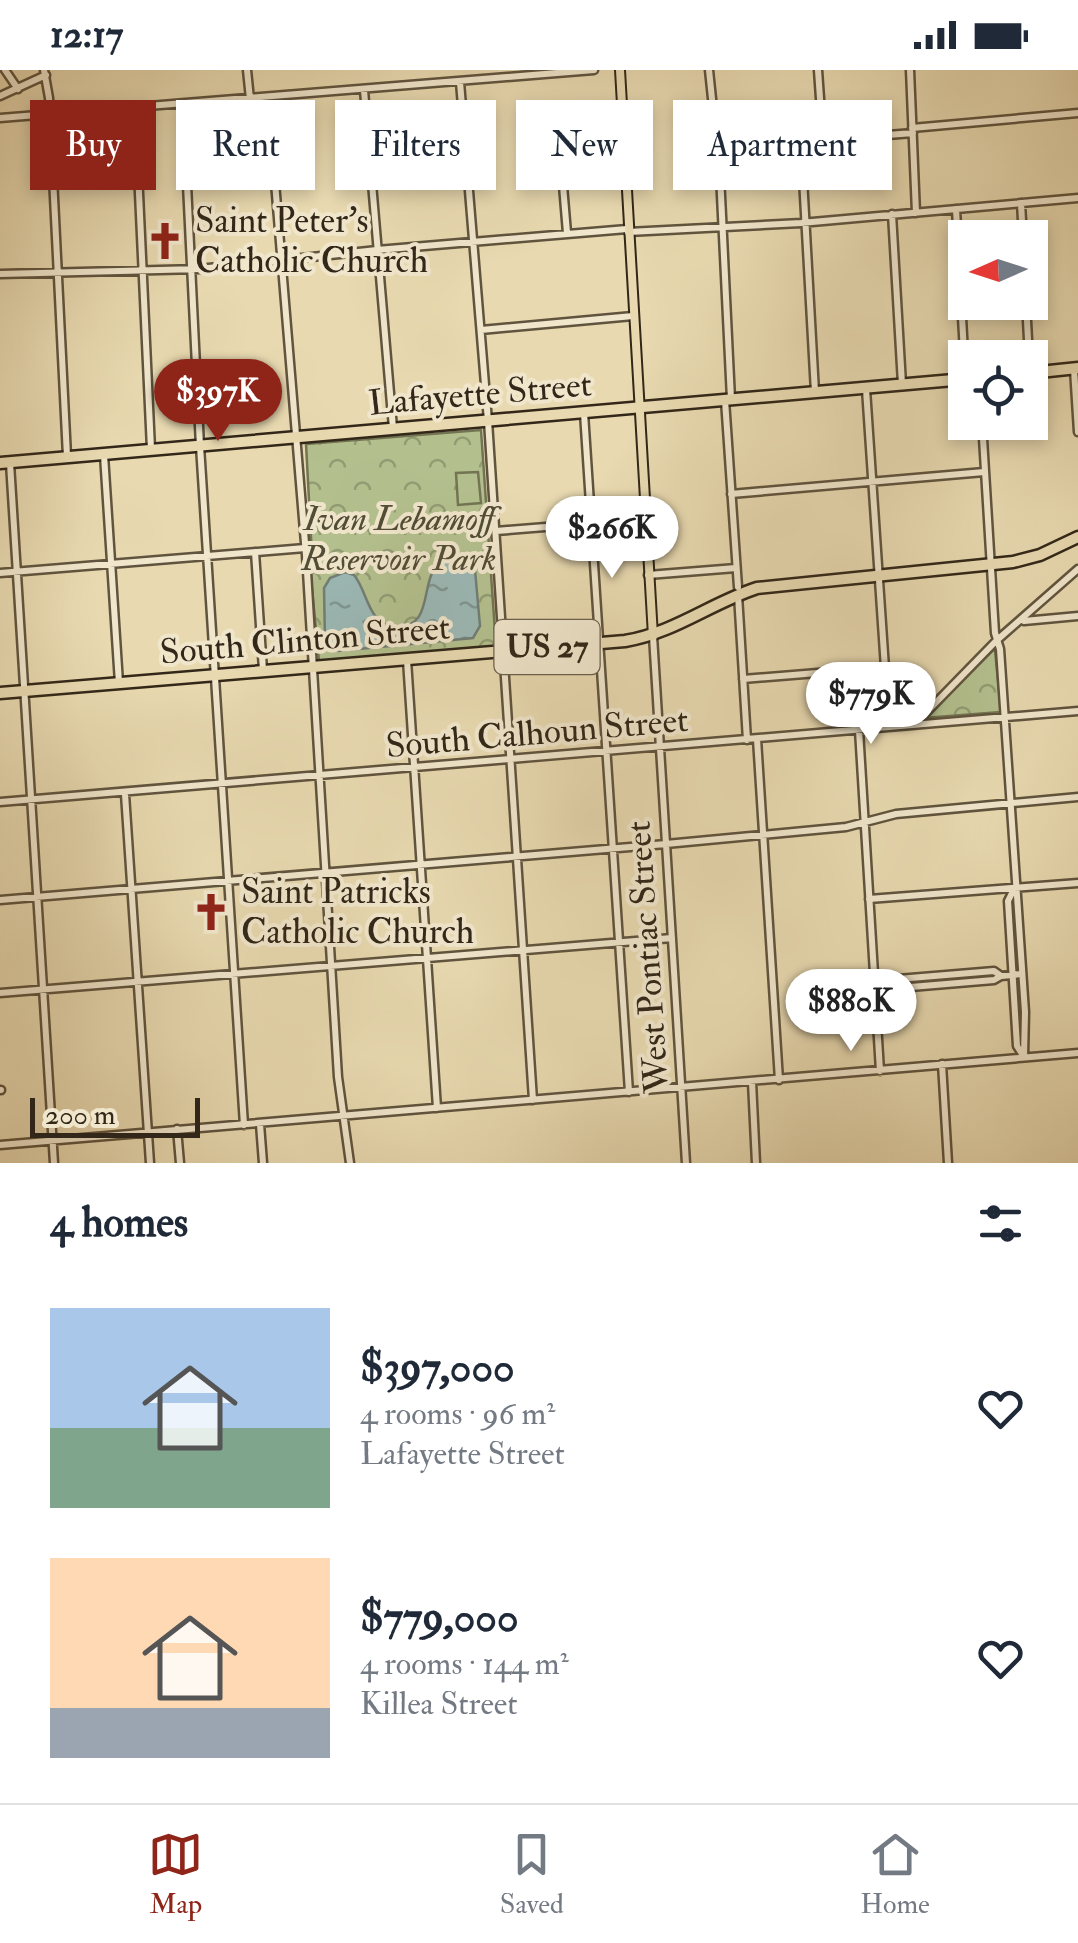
<!DOCTYPE html>
<meta charset="utf-8">
<style>
body{margin:0;font-family:"IM FELL Double Pica",serif;background:#f2f2f3;color:#1f2937;height:100vh;display:flex;flex-direction:column;font-size:38px;white-space:nowrap}
*{box-sizing:border-box;margin:0}
p{font-size:32px;color:#747a83}
.icon{flex:none;width:55px;height:55px;fill:none;stroke:currentColor;stroke-width:2;stroke-linecap:round;stroke-linejoin:round}
.map{position:relative;height:1093px;overflow:hidden}
.side{display:flex;flex-direction:column;background:#fff;flex:1}
.side>*{flex:none}
.guide{position:absolute;left:30px;top:30px;width:1020px;height:90px;display:flex;gap:20px}
.needle{width:65px;rotate:267deg}
.buttons{position:absolute;left:948px;top:150px;display:grid;gap:20px}
.buttons a{display:grid;place-items:center;width:100px;height:100px;border-radius:0px;background:#fff;box-shadow:0 5px 15px #0003;font-size:50px}
.scale{position:absolute;left:30px;bottom:25px;width:170px;box-sizing:border-box;padding-left:10px;border:5px solid #322718;border-top:0;font-size:28px;line-height:35px;white-space:nowrap;color:#322718;-webkit-text-stroke:8px #f0e6cc;paint-order:stroke}
.price{position:absolute;translate:-50% -85px;padding:0 22px;border-radius:35px;background:#fff;color:#222;font-size:32px;line-height:65px;filter:drop-shadow(0 2px 5px #0008)}
.price::after{content:'';position:absolute;left:50%;top:60px;width:30px;height:22px;margin-left:-15px;background:inherit;clip-path:polygon(0 0,100% 0,50% 100%)}
.price.selected{background:#8f2418;color:#fff}
ul{padding:0;list-style:none}
li{display:flex;align-items:center;gap:30px;height:250px;padding:0 50px}
li span{display:grid;place-items:center;flex:none;width:280px;height:200px;border-radius:0px;color:#555}
li>.icon{margin-inline-start:auto}
span .icon{width:120px;height:120px;fill:#fffc;stroke-width:1}
li b{font-size:42px}
h2{display:flex;justify-content:space-between;align-items:center;height:120px;padding:0 50px;font-size:42px}
.pill{padding:0 35px;border-radius:0px;background:#fff;box-shadow:0 5px 15px #0003;font-size:35px;line-height:90px}
.pill.selected{background:#8f2418;color:#fff}
.status{display:flex;justify-content:space-between;align-items:center;height:70px;padding:0 50px;background:#fff;direction:ltr}
.status svg{height:28px;fill:currentColor}
.menu{display:flex;justify-content:space-around;align-items:center;height:140px;border-top:2px solid #e0e1e3;background:#fff;font-size:28px;color:#747a83}
.menu a{display:grid;justify-items:center;gap:5px}
.menu .selected{color:#8f2418}
.map>svg:first-child{display:block}
</style>
<div class="status"><b>12:17</b><svg viewBox="0 0 49 12"><path d="M0 12V9h3v3zM5 12V6h3v6zM10 12V3h3v9zM15 12V0h3v12zM26 1h20v11H26zM47 4h2v5h-2z"/></svg></div>
<div class="map">
<svg width="1078" height="1093" viewBox="0 0 1078 1093">
<defs>
<pattern id="forest-crowns" width="20" height="18" patternUnits="userSpaceOnUse" patternTransform="scale(2.5)"><rect width="20" height="18" fill="#b3c08e"/><path d="M2 6a3 3 0 1 1 6 0M12 15a3 3 0 1 1 6 0" fill="none" stroke="#929c73"/></pattern>
<pattern id="water-ripples" width="26" height="14" patternUnits="userSpaceOnUse" patternTransform="scale(2.5)"><rect width="26" height="14" fill="#9bb8b5"/><path d="M2 4q2-2 4 0t4 0M15 11q2-2 4 0t4 0" fill="none" stroke="#7f9692"/></pattern>
</defs>
<rect width="100%" height="100%" fill="#e8d9b0"/>
<filter id="stains"><feTurbulence type="fractalNoise" baseFrequency=".002" numOctaves="4"/><feColorMatrix values="0 0 0 0 .2 0 0 0 0 .09 0 0 0 0 .02 0 0 0 .5 -.17"/></filter>
<radialGradient id="worn" r=".72"><stop offset=".6" stop-color="#630" stop-opacity="0"/><stop offset="1" stop-color="#630" stop-opacity=".3"/></radialGradient>
<path fill="url(#forest-crowns)" stroke="#727453" stroke-width="2.5" d="M481,360l15,216 -177,15 -10,-104 3,-1 -6,-112z
M995,580l6,62 -78,6 69,-67z"/>
<path fill="#b3c08e" stroke="#727453" stroke-width="2.5" d="M478,402l3,31 -23,2 -2,-32z"/>
<path fill="url(#water-ripples)" stroke="#717e76" stroke-width="2.5" d="M443,491l23,1 9,8 5,56 -7,12 -135,13 -13,-8 -1,-55 6,-10 15,-6 9,3c10,12 12,30 22,42 5,7 13,10 21,10 40,0 20,-53 46,-66z"/>
<g fill="none" stroke-linecap="round" stroke-linejoin="round">
<g stroke="#60543e" stroke-width="11">
<path id="minor" d="M5,0l13,19
M44,0l5,28 18,358
M247,0l3,29
M709,0l11,105 11,224
M818,0l5,71
M910,0l6,143
M460,12l28,339 45,679
M364,20l29,338
M0,26l46,-21
M268,28l38,457 32,522 12,86
M183,34l17,342 44,679
M135,38l16,341
M0,48l594,-48
M558,56l9,107
M912,58l166,-15
M801,73l14,249
M761,75l152,-12
M1021,133l2,35
M956,139l9,162
M892,144l10,170
M628,162l173,-9 277,-25
M0,204l199,-5 178,-19 250,-21
M1026,232l3,56
M481,260l152,-14
M1074,299l4,63
M866,319l23,338
M725,330l13,187
M584,343l45,679
M982,352l13,211 5,16 25,363 -1,45
M104,385l15,228
M10,393l44,700
M731,424l253,-22
M496,461l149,-12
M255,482l8,118
M0,503l305,-25
M648,505l88,-7
M738,525l9,145
M1024,551l54,-5
M653,566l33,527
M407,590l30,448
M743,609l99,-8
M915,654l81,-83 82,-72
M859,660l21,341
M757,669l22,341
M125,724l25,369
M0,732l1078,-91
M1014,819l-6,12 9,145 7,11
M869,829l209,-16
M0,830l666,-56 180,-17 50,-13 182,-17
M874,911l120,-10 7,5
M875,920l119,-10 7,-4 21,-2
M0,923l672,-55
M942,994l6,99
M752,1012l4,81
M0,1020h1
M260,1054l3,39
M177,1059l3,34
M0,1075l1078,-92"/>
</g>
<g stroke="#322718" stroke-width="12">
<path id="major" d="M620,0l33,566"/>
</g>
<g stroke="#322718" stroke-width="15">
<path id="highway" d="M1030,303l48,-5
M0,393l965,-84
M0,623l625,-52c49,-8 86,-38 132,-53l256,-26 27,-7 38,-18"/>
</g>
<use href="#minor" stroke="#f0e6cc" stroke-width="6"/>
<use href="#major" stroke="#e8d9b0" stroke-width="8"/>
<use href="#highway" stroke="#e8d9b0" stroke-width="10"/>
</g>
<defs>
<g id="church-bare" transform="scale(3)"><path d="M-1.2-6h2.4v3.5h3.3v2.4h-3.3V6h-2.4V-.1h-3.3v-2.4h3.3Z" fill="#8f2418" stroke="#f0e6cc" stroke-width="2.5" paint-order="stroke"/></g>
</defs>
<g fill-rule="evenodd">
<use href="#church-bare" x="165" y="171"/>
<use href="#church-bare" x="211" y="842"/>
</g>
<g text-anchor="middle" dominant-baseline="central" stroke-width="8" stroke-linejoin="round" paint-order="stroke">
<rect fill="#f0e6cc" stroke="#6b604e" stroke-width="2.5" x="494.5" y="550" width="105" height="54" rx="8"/>
<g font-size="32" font-weight="bold" fill="#322718">
<text x="547" y="577">US 27</text>
</g>
<g font-size="35" fill="#322718" stroke="#f0e6cc" text-anchor="start">
<text x="195" y="151">Saint Peter's<tspan x="195" dy="40">Catholic Church</tspan></text>
<text x="241" y="822">Saint Patricks<tspan x="241" dy="40">Catholic Church</tspan></text>
</g>
<g font-size="35" fill="#322718" stroke="#f0e6cc">
<text transform="translate(480 324) rotate(-5)">Lafayette Street</text>
<text transform="translate(305 570) rotate(-5)">South Clinton Street</text>
<text transform="translate(537 663) rotate(-5)">South Calhoun Street</text>
<text transform="translate(648 887) rotate(-94)">West Pontiac Street</text>
</g>
<g font-size="35" font-style="italic" fill="#524d36" stroke="#f0e6cc">
<text x="399" y="449">Ivan Lebamoff<tspan x="399" dy="40">Reservoir Park</tspan></text>
</g>
</g>
<rect width="100%" height="100%" filter="url(#stains)"/>
<rect width="100%" height="100%" fill="url(#worn)"/>
</svg>
<div class="buttons">
<a><svg class="needle" viewBox="-14 -14 28 28"><path d="M0-13l5 13h-10z" fill="#e53935"/><path d="M0 13l5-13h-10z" fill="#747a83"/></svg></a>
<a><svg class="icon" aria-label="locate" viewBox="0 0 24 24"><circle cx="12" cy="12" r="6"/><path d="M12 2v4M12 18v4M2 12h4M18 12h4"/></svg></a>
</div>
<div class="scale">200 m</div>
<b class="price selected" style="left:218px;top:374px">$397K</b>
<b class="price" style="left:612px;top:511px">$266K</b>
<b class="price" style="left:871px;top:677px">$779K</b>
<b class="price" style="left:851px;top:984px">$880K</b>
<div class="guide">
<a class="pill selected">Buy</a>
<a class="pill">Rent</a>
<a class="pill">Filters</a>
<a class="pill">New</a>
<a class="pill">Apartment</a>
</div>
</div>
<section class="side">
<h2>4 homes<svg class="icon" aria-label="filters" viewBox="0 0 24 24"><path d="M4 7h16M4 17h16"/><circle cx="9" cy="7" r="2"/><circle cx="15" cy="17" r="2"/></svg></h2>
<ul>
<li><span style="background:linear-gradient(#a9c7e8 60%,#7fa58c 0)"><svg class="icon" aria-label="home" viewBox="0 0 24 24"><path d="M3 11l9-7 9 7M6 9v11h12V9"/></svg></span><div><b>$397,000</b><p>4 rooms · 96 m²</p><p>Lafayette Street</p></div><svg class="icon" aria-label="heart" viewBox="0 0 24 24"><path d="M12 20l-8-8c-3-5 5-10 8-4 3-6 11-1 8 4z"/></svg></li>
<li><span style="background:linear-gradient(#ffd9b3 75%,#9aa5b1 0)"><svg class="icon" aria-label="home" viewBox="0 0 24 24"><path d="M3 11l9-7 9 7M6 9v11h12V9"/></svg></span><div><b>$779,000</b><p>4 rooms · 144 m²</p><p>Killea Street</p></div><svg class="icon" aria-label="heart" viewBox="0 0 24 24"><path d="M12 20l-8-8c-3-5 5-10 8-4 3-6 11-1 8 4z"/></svg></li>
</ul>
</section>
<nav class="menu">
<a class="selected"><svg class="icon" aria-label="map" viewBox="0 0 24 24"><path d="M3 6l6-2 6 2 6-2v14l-6 2-6-2-6 2zM9 4v14M15 6v14"/></svg>Map</a>
<a><svg class="icon" aria-label="saved" viewBox="0 0 24 24"><path d="M7 4h10v16l-5-4-5 4z"/></svg>Saved</a>
<a><svg class="icon" aria-label="home" viewBox="0 0 24 24"><path d="M3 11l9-7 9 7M6 9v11h12V9"/></svg>Home</a>
</nav>
